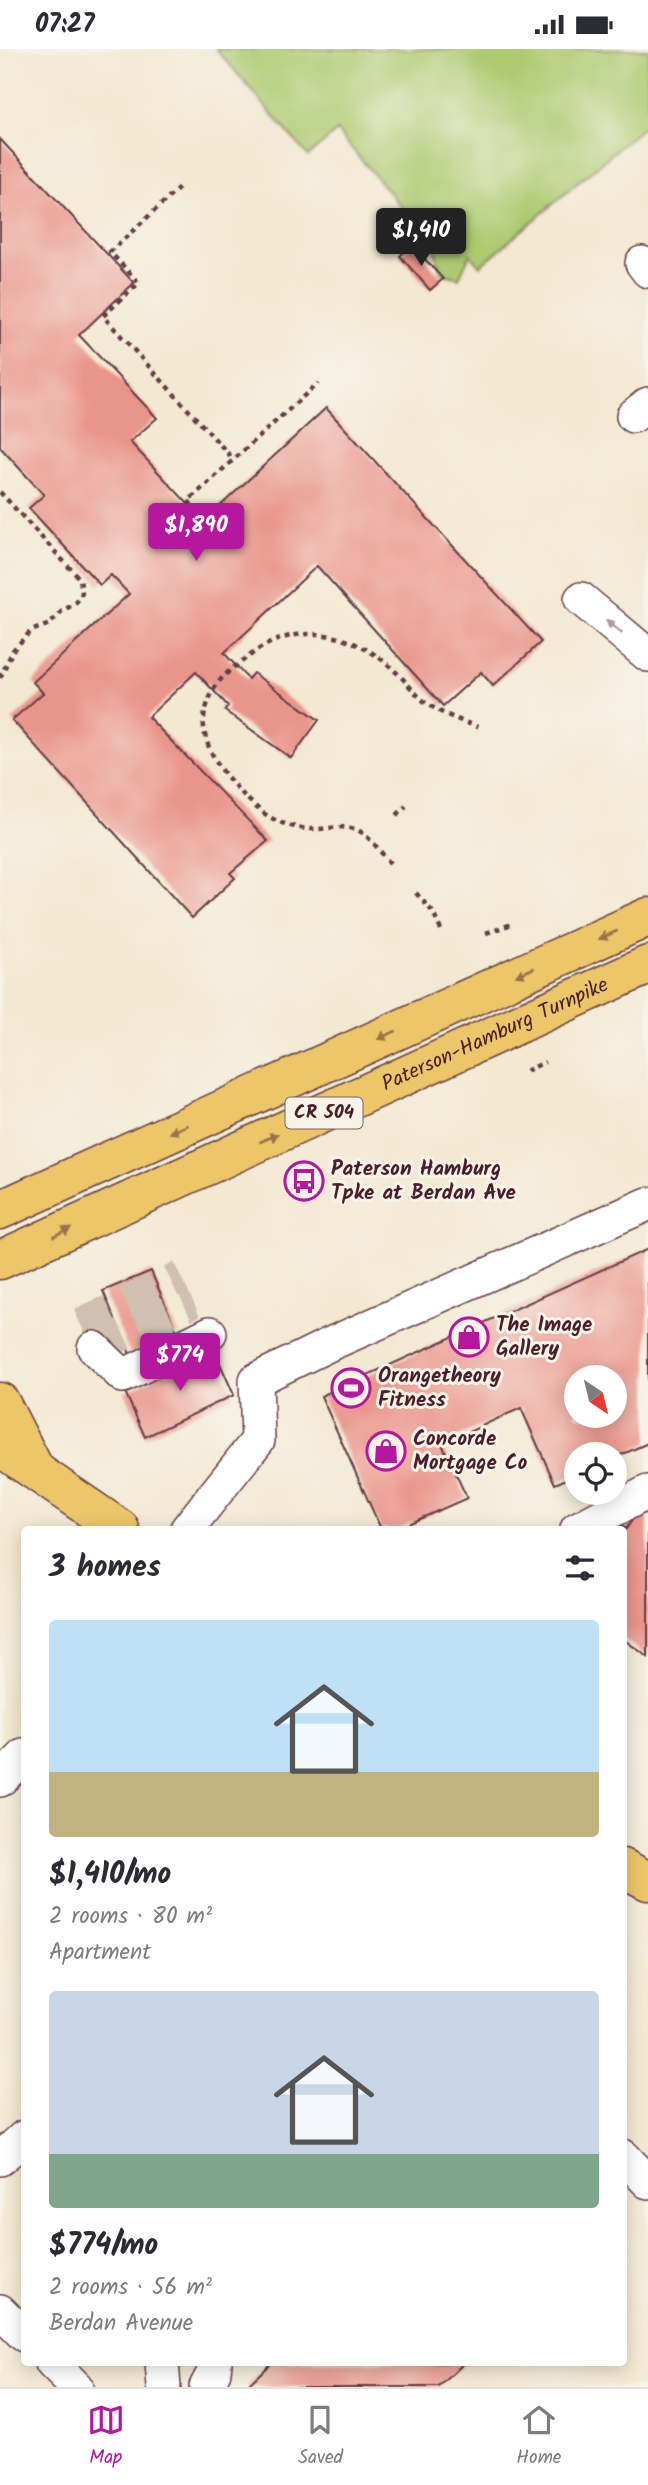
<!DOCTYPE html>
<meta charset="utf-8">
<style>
body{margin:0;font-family:Kalam,sans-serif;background:#f7f7f7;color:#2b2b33;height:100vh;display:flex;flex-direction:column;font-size:26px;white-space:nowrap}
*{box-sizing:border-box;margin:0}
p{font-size:23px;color:#7c7c81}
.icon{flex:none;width:38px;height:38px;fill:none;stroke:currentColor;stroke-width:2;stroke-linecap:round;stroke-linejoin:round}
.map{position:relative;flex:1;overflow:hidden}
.sheet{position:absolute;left:21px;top:1477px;width:606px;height:840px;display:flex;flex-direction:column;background:#fff;border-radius:7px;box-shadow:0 4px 18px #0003}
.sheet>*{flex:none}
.needle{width:46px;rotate:145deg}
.fabs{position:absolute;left:564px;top:1316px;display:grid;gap:14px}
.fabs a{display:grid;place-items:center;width:63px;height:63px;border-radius:50%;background:#fff;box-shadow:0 4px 18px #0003;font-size:35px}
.price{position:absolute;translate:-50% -60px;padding:0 16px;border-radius:7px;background:#b5179e;color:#fff;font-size:23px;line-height:46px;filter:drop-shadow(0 2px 4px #0008)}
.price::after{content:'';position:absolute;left:50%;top:42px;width:21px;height:16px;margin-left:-10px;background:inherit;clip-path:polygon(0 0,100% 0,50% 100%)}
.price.current{background:#222;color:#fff}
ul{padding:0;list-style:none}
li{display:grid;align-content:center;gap:14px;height:371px;padding:0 28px}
li span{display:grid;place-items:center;height:217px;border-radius:7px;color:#555}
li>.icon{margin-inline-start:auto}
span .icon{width:126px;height:126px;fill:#fffc;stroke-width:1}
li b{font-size:30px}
h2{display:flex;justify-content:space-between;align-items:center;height:84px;padding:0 28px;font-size:30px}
.status{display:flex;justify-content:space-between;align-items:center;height:49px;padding:0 35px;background:#fff;direction:ltr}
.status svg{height:19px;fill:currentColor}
.tab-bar{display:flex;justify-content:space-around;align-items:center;height:98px;border-top:2px solid #e1e1e2;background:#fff;font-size:19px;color:#7c7c81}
.tab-bar a{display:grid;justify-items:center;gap:4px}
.tab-bar .current{color:#b5179e}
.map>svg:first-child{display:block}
</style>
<div class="status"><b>07:27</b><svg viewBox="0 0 49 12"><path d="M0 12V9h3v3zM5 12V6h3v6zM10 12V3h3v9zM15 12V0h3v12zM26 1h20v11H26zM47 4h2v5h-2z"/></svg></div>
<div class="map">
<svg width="648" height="2338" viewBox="0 0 648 2338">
<rect width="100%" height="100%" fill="#f7f3e8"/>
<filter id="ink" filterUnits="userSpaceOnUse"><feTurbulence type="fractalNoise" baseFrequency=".0143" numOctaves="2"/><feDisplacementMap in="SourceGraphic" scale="14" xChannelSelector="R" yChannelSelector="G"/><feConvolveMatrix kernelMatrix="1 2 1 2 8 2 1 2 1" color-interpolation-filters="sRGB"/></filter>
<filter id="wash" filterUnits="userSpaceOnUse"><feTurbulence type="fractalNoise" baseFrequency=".00686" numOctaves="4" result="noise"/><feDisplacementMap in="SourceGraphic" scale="28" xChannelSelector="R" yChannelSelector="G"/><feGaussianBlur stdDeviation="1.57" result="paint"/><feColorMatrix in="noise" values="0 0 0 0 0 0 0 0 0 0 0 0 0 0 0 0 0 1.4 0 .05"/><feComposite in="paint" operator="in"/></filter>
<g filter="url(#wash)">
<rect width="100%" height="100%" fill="#f3e8d2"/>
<path fill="#adca71" stroke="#7c744e" stroke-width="2" d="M216,0h432v74l-168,143 -10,-12 -11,24 -18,-5 -8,-29 -96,-113 -29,25z"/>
<g id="blocks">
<path fill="#ea958c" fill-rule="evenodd" d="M0,90l134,144 -55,52 78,83 -27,24 74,79 122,-113 215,234 -48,44 -12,-14 -38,34 -126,-140 -93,87 24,26 5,-6 66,47 -28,38 -66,-47 3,-5 -32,-34 -48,45 120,124 -38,32 5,5 -43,40 -180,-198 31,-27 -10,-11 96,-88 -18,-19 -11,10 -71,-77 15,-13 -44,-48z
M412,196l31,34 -13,11 -30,-34z
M648,1200v194l-34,15v-4h-38v21l-21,9 -34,-76 -79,36 25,54 -70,31h-16l-60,-133zM576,1328h38v39h-38z
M151,1222l27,63 -48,20 -27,-63z
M214,1301l20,45 -89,42 -20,-45z
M642,1457l6,4v147l-25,-18v-110h-13l6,-8 10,8z
M271,2314h193l-25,24h-193z"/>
</g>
</g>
<g filter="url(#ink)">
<use href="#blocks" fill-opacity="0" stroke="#633d44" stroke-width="2"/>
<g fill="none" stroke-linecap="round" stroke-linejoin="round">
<path stroke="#d1c0b1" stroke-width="33" stroke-dasharray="33 17" stroke-linecap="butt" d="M81,1276l100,-48
M94,1299l99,-47"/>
<g stroke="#633d44" stroke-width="36">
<path id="minor" d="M642,214l6,8
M633,367l15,-12
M581,550l67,56
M94,1299l29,28 87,-43
M187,1480l71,-89 -2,-60 74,-36 318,-140
M577,1480l71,-37
M0,1731l24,-24
M623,2107l25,26
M0,2110l24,-22
M0,2262l24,24
M52,2314l24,24
M162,2314l2,24
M206,2338l8,-15 1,-9"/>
</g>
<g stroke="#633d44" stroke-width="41">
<g id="major">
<path d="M0,1161l648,-293"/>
<path id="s1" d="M0,1211l648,-295"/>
<path d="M0,1353l35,68"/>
<path d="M0,1398l120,82"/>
<path d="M623,1819l25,13"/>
</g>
</g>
<path stroke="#633d44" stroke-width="4.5" stroke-dasharray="5 5" stroke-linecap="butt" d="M179,139l-69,64 29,31 -36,33 131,144
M0,443l80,87 2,14 -6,10 -14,8 -12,13 -19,7 -18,19 -13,28
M205,471l-17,-19 130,-118
M397,766l9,-9
M390,814c-9,-10 -21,-28 -33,-33 -12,-5 -26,-2 -37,-1 -23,1 -46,-6 -64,-22 -24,-22 -62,-62 -50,-98 9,-31 22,-37 46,-55 46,-35 105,-21 144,18 10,9 18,21 29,30 16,12 34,18 53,25
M416,844l16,18 10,21
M486,884l26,-9
M526,1022l19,-9"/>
<use href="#minor" stroke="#fff" stroke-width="33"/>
<use href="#major" stroke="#ecc669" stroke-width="38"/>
</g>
<defs><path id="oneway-solid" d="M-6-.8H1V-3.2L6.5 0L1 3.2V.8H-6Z" transform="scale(1.75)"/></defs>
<use fill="#ae9aa0" href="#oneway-solid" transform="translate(614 578) rotate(-141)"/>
<g fill="#9b724a">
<use href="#oneway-solid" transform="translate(608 886) rotate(156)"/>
<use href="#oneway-solid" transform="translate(525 923) rotate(156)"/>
<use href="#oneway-solid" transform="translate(387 986) rotate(156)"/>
<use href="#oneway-solid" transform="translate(179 1080) rotate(156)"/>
<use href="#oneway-solid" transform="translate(269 1089) rotate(-24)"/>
<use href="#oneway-solid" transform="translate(62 1183) rotate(-25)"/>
</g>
</g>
<defs>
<g id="bus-ring" transform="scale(2.0125)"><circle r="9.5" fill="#f7f3e8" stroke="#b5179e" stroke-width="1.5"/><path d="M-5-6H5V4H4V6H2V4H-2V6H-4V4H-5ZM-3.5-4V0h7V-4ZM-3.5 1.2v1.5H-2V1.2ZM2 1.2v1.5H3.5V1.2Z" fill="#b5179e"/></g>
<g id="shop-ring" transform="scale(2.0125)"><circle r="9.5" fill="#f7f3e8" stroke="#b5179e" stroke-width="1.5"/><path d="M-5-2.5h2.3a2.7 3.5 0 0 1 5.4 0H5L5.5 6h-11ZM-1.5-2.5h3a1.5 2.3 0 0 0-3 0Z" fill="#b5179e"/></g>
<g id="stadium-ring" transform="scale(2.0125)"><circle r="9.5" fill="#f7f3e8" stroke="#b5179e" stroke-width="1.5"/><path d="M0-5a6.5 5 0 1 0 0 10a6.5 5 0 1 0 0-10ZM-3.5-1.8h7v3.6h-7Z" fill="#b5179e"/></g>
</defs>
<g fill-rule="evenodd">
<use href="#bus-ring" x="304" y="1132"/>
<use href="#shop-ring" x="469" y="1288"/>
<use href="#stadium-ring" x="351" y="1339"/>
<use href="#shop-ring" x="386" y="1402"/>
</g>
<g text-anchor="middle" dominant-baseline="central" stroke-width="6" stroke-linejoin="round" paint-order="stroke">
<rect fill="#f7f3e8" stroke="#7e5f64" stroke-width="2" x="285.5" y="1048.5" width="77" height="31" rx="5"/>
<g font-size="19" font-weight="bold" fill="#4a1f2b">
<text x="324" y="1064">CR 504</text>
</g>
<g font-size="21" fill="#4a1f2b" stroke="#f7f3e8">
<text stroke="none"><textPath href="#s1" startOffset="544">Paterson-Hamburg Turnpike</textPath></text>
</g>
<g font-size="21" font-weight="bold" fill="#4a1f2b" stroke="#f7f3e8" text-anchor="start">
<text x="331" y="1120">Paterson Hamburg<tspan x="331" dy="24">Tpke at Berdan Ave</tspan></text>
<text x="496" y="1276">The Image<tspan x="496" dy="24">Gallery</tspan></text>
<text x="378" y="1327">Orangetheory<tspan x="378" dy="24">Fitness</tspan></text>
<text x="413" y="1390">Concorde<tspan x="413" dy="24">Mortgage Co</tspan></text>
</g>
</g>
</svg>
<div class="fabs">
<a><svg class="needle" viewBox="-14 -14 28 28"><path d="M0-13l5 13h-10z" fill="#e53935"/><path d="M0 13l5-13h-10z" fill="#7c7c81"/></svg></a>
<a><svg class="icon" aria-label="locate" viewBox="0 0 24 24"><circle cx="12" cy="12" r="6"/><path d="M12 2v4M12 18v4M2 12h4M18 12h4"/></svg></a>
</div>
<b class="price current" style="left:421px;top:219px">$1,410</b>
<b class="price" style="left:196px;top:514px">$1,890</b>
<b class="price" style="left:180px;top:1344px">$774</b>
<section class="sheet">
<h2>3 homes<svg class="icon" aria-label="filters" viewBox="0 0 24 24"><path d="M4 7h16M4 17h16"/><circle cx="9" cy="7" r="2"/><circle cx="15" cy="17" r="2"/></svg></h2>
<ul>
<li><span style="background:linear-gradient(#bfe0f5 70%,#c2b280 0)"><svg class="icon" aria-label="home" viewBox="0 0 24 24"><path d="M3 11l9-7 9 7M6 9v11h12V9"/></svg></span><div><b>$1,410/mo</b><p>2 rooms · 80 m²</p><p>Apartment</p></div></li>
<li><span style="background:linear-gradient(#c9d6e8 75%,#7fa58c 0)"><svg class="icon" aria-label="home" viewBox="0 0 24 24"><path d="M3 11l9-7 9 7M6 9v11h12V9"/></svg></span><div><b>$774/mo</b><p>2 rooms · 56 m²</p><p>Berdan Avenue</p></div></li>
</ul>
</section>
</div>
<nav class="tab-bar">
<a class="current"><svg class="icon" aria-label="map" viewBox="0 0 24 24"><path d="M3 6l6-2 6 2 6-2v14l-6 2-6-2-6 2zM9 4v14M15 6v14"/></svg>Map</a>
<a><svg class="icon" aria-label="saved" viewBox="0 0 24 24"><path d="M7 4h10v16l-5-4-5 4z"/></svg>Saved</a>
<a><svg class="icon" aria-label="home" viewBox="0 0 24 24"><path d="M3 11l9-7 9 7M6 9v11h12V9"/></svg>Home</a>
</nav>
